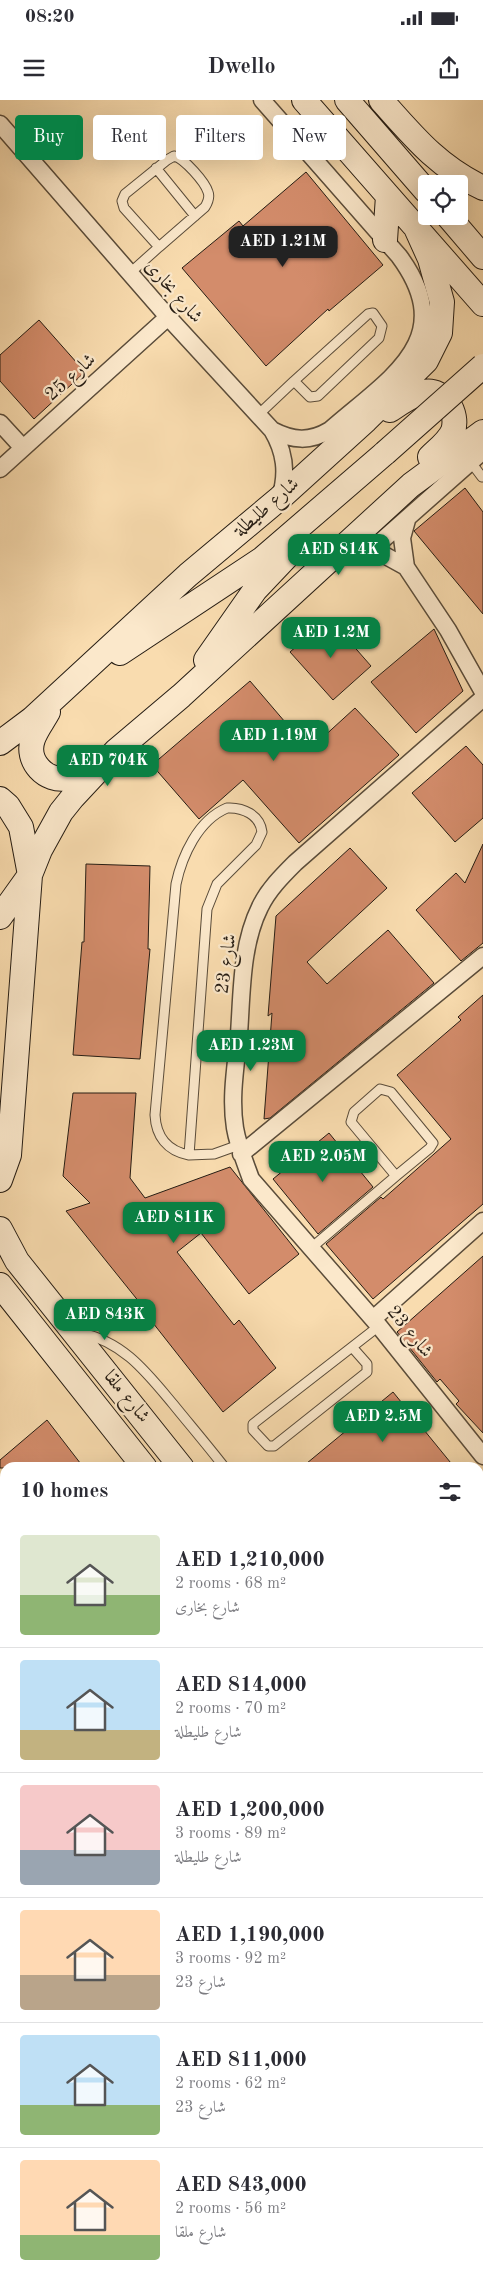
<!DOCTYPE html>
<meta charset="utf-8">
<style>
body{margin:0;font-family:"Old Standard TT",Amiri,serif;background:#f7f7f7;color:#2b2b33;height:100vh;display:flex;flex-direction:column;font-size:19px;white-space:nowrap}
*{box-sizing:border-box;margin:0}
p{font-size:16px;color:#7c7c81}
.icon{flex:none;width:28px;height:28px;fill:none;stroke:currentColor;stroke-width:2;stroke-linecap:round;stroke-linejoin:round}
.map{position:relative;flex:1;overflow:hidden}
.panel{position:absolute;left:0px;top:1362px;width:484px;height:821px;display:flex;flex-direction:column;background:#fff;border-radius:15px 15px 0 0;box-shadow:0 5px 20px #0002}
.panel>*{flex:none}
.guide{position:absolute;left:15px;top:15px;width:454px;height:45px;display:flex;gap:10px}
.controls{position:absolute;left:418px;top:75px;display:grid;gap:10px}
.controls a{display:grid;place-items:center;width:50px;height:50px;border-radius:5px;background:#fff;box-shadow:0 5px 20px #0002;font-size:25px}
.price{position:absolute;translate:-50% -42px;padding:0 11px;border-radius:10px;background:#0b8043;color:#fff;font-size:16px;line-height:32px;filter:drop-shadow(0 1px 2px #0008)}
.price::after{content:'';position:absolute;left:50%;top:30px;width:15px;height:11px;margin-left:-8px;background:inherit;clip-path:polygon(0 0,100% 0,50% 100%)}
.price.current{background:#222;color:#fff}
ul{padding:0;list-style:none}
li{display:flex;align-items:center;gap:15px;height:125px;padding:0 20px}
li+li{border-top:1px solid #e1e1e2}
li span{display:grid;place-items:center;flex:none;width:140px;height:100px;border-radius:5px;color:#555}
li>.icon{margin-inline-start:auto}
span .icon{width:60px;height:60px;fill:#fffc;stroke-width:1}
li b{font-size:21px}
h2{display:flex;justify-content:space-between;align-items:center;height:60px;padding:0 20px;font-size:21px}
.pill{padding:0 18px;border-radius:5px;background:#fff;box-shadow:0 5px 20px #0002;font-size:18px;line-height:45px}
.pill.current{background:#0b8043;color:#fff}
.status{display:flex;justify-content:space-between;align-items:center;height:35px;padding:0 25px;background:#fff;direction:ltr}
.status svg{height:14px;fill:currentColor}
header{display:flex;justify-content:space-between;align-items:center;height:65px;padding:0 20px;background:#fff;font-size:22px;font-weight:700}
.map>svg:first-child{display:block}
</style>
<div class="status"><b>08:20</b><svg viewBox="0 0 49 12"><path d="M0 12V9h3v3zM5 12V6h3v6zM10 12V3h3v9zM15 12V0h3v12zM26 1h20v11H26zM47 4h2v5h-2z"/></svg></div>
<header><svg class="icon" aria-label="menu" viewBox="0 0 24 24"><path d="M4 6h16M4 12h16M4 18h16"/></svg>Dwello<svg class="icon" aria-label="share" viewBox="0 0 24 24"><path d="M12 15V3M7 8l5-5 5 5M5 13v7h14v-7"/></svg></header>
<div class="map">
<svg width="483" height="2183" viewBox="0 0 483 2183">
<rect width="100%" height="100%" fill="#f9dcaf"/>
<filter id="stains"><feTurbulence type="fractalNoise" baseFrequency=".004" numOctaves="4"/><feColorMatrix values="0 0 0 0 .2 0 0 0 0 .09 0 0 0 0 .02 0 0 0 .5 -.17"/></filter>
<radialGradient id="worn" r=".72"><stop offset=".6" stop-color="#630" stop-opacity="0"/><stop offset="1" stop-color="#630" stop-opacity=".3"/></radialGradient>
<path fill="#d38c6b" stroke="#251c13" d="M306,72l77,93 -54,46 -1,-2 -62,57 -84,-98 57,-47 4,5z
M39,220l46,52 -51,47 -34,-38v-26z
M465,388l18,24v102l-69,-83z
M329,518l42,48 -38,34 -43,-48z
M434,529l29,62 -47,42 -45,-51z
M250,581l59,69 46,-42 44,47 -100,88 -56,-63 -44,39 -47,-54z
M466,646l17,19v53l-28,24 -43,-49z
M483,744v99l-22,18 -45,-51 40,-37 9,10z
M350,748l37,40 -80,74 20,22 61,-54 46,53 -164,135 -6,1 8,-106 -4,3 8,-100z
M86,764l64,2 -2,83h2l-10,110 -67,-4 9,-113h2z
M483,895v209l-110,95 -47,-55 55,-47 2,2 68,-60 -54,-64 64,-55 -3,-3z
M73,993h63l-6,85 15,20 85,-31 69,87 -50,40 -48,-61 -24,19 57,73 5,-5 37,48 -53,44 -81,-103 2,-1 -78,-97 24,-8 -27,-27z
M329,1033l44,54 -55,47 -45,-55z
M483,1156v177l-27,-29 3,-3 -19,-22 -3,3 -40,-50z
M393,1292l62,76h-154z
M47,1320l37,48h-84v-8z"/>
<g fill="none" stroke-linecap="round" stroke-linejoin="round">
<g stroke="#5a4c3a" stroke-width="11">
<path id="lane" d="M174,56c10,2 31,26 34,36 2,5 0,10 -3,15l-46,40 -35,-39 -2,-7 3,-7 42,-34z
M156,68l39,48
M130,173l29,-26
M373,213l9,13 -3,12 -61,58 -8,1 -16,-16 74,-67z
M258,315l36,-34
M470,361l12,16
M227,708c16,-1 33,7 35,24l-6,13 -39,39 -10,25 -18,246c-22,-4 -33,-19 -34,-40l21,-231c6,-28 22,-64 51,-76z
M380,989l11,3 42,51 -3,5 -34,28 -45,-54 3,-10z
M189,1055l25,-1 25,-9
M310,1149l86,-73
M80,1233c43,8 67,40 93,71 17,21 35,42 52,64
M352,1247l15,17v8l-93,74h-6l-15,-16v-6z
M352,1247l27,-21
M0,1698l5,-4
M0,1753l5,-4
M479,2038l4,5
M479,2091l4,-4
M120,2183l5,-3 5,3"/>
</g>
<g stroke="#5a4c3a" stroke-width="19">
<path id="street" d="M262,0l137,156c62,84 -10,122 -69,174 -20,12 -37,11 -58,0
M0,24l168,193 104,113c13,22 16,43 8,68
M0,323l23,25
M0,369l168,-152
M407,420l-5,18 4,29 42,63 35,62
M364,451l22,5 20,11
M333,457l31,-6 14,-7 105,-93
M483,598l-188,165c-13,13 -27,27 -35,44 -19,38 -18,85 -21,127 -3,31 -9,63 -4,94 3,18 10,34 16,51l128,147 104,130
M241,1054l242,-198
M373,1219l110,-98
M0,1561l5,7
M479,1694h4
M0,1799l5,-4
M479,1902l4,-3
M0,2043l5,-4
M0,2121l5,6
M479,2136l4,5
M46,2179l3,4
M301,2179l4,4
M412,2183l5,-4"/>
</g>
<g stroke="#251c13" stroke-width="26">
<path id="secondary" d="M304,0l179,204
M347,0l79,91
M381,0c32,36 57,67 102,88
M448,116l35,41
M385,140l3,-44
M390,310c10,-7 21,-15 34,-18 20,-4 35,21 29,39 -4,10 -16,19 -23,26
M120,553l142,-94 123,-106
M206,560l49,-70 35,-37
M48,612c-5,9 -12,18 -15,27 -8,22 13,44 35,39 9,-3 19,-10 28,-15
M0,643l32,-24 156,-144 92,-77 86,-78 60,-59 14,-28 2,-31 -12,-43 -14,-31
M0,699l8,7 13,21 9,48 -21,280 -9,25
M0,817l30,-42 10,-25 21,-38 12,-15 43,-46 65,-55 230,-211 72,-53
M0,1129l17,32 165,207
M0,1185l145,183
M479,1736l4,6
M479,1784l4,6"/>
</g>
<use href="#lane" stroke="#fbe8cb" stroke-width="9"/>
<use href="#street" stroke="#fbe8cb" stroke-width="16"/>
<use href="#secondary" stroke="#fbe8cb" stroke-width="24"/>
<g stroke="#251c13" stroke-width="26" stroke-linecap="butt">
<path id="secondary-bridge" d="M385,353l98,-87"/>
</g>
<use href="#secondary-bridge" stroke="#fbe8cb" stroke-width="24"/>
</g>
<g text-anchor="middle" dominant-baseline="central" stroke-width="4.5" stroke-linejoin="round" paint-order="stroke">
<g font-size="19" fill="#251c13" stroke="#fbe8cb">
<text transform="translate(173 192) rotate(49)">شارع بخارى</text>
<text transform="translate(71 278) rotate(-42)">شارع 25</text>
<text transform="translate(267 408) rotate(-41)">شارع طليطلة</text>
<text transform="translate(227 864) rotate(-82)">شارع 23</text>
<text transform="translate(409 1232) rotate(51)">شارع 23</text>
<text transform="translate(126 1297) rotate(51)">شارع ملقا</text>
</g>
</g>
<rect width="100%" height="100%" filter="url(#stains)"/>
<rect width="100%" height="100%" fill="url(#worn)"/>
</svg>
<div class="controls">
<a><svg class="icon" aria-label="locate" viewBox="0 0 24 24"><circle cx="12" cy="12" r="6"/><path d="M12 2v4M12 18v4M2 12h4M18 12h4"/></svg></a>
</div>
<b class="price current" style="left:283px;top:168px">AED 1.21M</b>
<b class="price" style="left:339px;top:476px">AED 814K</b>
<b class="price" style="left:331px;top:559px">AED 1.2M</b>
<b class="price" style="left:274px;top:662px">AED 1.19M</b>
<b class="price" style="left:108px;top:687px">AED 704K</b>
<b class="price" style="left:251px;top:972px">AED 1.23M</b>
<b class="price" style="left:323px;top:1083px">AED 2.05M</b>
<b class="price" style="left:174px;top:1144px">AED 811K</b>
<b class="price" style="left:105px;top:1241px">AED 843K</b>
<b class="price" style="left:383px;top:1343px">AED 2.5M</b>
<div class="guide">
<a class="pill current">Buy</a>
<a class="pill">Rent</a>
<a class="pill">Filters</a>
<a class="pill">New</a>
</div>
<section class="panel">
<h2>10 homes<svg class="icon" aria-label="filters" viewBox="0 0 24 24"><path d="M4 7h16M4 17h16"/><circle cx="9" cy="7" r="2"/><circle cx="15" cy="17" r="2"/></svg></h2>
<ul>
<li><span style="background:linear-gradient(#dfe7d0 60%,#8fb573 0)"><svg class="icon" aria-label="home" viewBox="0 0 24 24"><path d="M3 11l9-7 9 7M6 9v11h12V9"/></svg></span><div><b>AED 1,210,000</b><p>2 rooms · 68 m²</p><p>شارع بخارى</p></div></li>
<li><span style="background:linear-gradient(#bfe0f5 70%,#c2b280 0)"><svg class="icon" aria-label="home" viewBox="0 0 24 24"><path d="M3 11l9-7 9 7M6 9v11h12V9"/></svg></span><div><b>AED 814,000</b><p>2 rooms · 70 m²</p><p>شارع طليطلة</p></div></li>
<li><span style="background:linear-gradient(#f6c9c9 65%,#9aa5b1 0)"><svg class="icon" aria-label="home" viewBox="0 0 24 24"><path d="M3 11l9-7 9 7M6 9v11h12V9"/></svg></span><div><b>AED 1,200,000</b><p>3 rooms · 89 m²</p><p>شارع طليطلة</p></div></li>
<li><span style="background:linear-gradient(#ffd9b3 65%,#b9a48a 0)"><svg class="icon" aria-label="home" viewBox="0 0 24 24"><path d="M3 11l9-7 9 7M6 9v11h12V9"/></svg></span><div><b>AED 1,190,000</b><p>3 rooms · 92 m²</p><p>شارع 23</p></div></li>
<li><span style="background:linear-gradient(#bfe0f5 70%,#8fb573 0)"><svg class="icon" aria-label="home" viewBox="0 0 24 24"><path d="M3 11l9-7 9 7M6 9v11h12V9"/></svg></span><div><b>AED 811,000</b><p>2 rooms · 62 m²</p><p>شارع 23</p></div></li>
<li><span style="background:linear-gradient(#ffd9b3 75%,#8fb573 0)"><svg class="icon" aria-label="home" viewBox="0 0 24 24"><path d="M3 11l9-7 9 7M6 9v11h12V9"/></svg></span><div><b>AED 843,000</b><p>2 rooms · 56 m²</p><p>شارع ملقا</p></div></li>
</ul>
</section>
</div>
